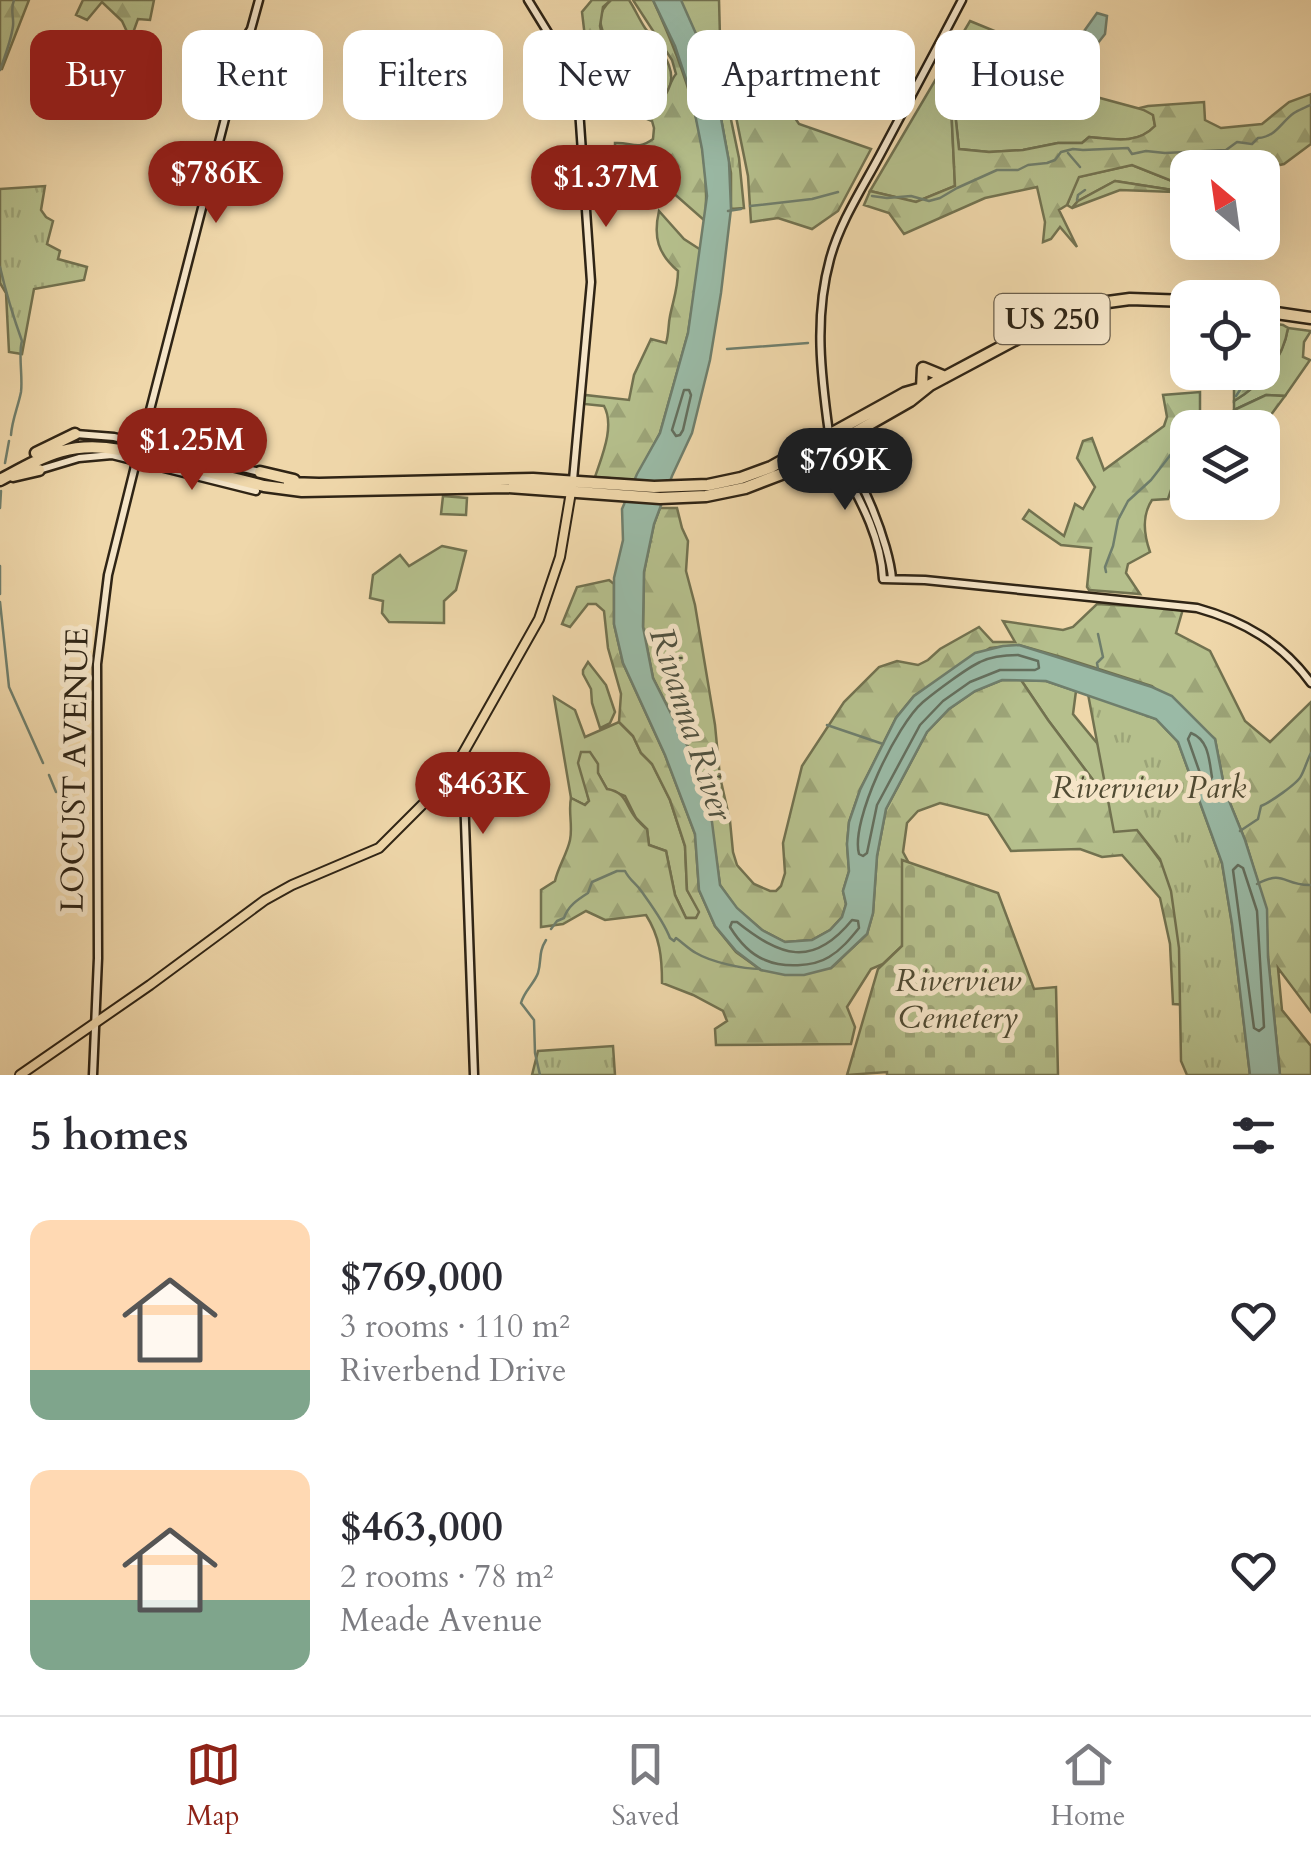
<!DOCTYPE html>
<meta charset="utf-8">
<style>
body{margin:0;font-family:Cardo,serif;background:#f2f2f3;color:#2b2b33;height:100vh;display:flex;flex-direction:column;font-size:38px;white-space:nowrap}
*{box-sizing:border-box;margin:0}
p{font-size:32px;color:#7c7c81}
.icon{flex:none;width:55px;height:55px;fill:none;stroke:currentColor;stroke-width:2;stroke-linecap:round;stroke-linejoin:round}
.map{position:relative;height:1075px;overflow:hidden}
.panel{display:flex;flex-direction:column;background:#fff;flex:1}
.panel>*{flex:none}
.guide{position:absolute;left:30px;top:30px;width:1252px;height:90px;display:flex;gap:20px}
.needle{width:65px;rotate:331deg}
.controls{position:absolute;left:1170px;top:150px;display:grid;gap:20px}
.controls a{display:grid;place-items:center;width:110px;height:110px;border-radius:20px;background:#fff;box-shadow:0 10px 40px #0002;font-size:50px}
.price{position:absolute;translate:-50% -85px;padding:0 22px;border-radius:35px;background:#8f2418;color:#fff;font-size:32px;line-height:65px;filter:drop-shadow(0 2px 5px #0008)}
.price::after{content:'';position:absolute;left:50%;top:60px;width:30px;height:22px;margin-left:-15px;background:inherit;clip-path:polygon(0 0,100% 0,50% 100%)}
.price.selected{background:#222;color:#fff}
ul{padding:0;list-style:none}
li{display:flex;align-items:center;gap:30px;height:250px;padding:0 30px}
li span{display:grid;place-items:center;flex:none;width:280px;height:200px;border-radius:20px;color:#555}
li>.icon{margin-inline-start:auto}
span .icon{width:120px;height:120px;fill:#fffc;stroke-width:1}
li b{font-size:42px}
h2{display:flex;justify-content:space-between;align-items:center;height:120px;padding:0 30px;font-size:42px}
.chip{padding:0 35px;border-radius:20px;background:#fff;box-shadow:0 10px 40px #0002;font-size:35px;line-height:90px}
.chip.selected{background:#8f2418;color:#fff}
.dock{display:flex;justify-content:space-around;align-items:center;height:140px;border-top:2px solid #e1e1e2;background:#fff;font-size:28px;color:#7c7c81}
.dock a{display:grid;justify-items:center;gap:5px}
.dock .selected{color:#8f2418}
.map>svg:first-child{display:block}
</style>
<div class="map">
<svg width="1311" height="1075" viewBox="0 0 1311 1075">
<defs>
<pattern id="forest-firs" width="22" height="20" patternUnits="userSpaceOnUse" patternTransform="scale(2.5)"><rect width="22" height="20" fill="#b5bf8c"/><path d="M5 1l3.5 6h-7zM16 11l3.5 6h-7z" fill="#9ca478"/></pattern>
<pattern id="cemetery-stones" width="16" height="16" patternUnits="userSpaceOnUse" patternTransform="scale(2.5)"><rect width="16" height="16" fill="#b5bf8c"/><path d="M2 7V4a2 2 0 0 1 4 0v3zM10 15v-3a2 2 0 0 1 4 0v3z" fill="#9ca478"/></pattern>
<pattern id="park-tufts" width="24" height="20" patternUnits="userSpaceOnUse" patternTransform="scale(2.5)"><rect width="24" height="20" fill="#b5bf8c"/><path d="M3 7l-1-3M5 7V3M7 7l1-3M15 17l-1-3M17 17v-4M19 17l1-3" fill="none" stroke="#9ca478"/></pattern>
</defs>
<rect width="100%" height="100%" fill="#efd7aa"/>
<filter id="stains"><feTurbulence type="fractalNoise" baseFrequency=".002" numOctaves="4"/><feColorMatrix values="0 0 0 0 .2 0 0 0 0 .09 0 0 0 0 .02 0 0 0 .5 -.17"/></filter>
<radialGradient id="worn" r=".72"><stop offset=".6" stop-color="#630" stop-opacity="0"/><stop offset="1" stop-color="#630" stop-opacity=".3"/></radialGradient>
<path fill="#b5bf8c" stroke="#727250" stroke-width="2.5" d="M611,0h18c6,9 10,19 16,28 15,20 40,48 17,71l-29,-1 -12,6c-7,-13 -13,-26 -13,-41 0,-8 3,-9 0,-17 -5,-17 -16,-29 3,-46z
M970,21l100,41 4,29 74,20 5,4 2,11c-18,19 -42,13 -66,11l-7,6h-24l-35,7 -34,2 -30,-3 -7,-64 -2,-1 5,102 -39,16 -46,-11z
M1132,165l55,22 -15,3 -57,-9 -37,20 -6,7 -5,-3 11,-28z
M1288,328l23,3 -7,11 -1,15 7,3 -25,36 -19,-1 -32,15v-9c26,-16 49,-42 54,-73z
M443,496l24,2 -1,17 -25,-1z
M442,546l24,5 -10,39 -12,11v22l-55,-1 -7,-9 1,-12 -13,-3 3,-23 27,-20 9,11z
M588,662l18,23 9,27 -5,11 -10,5 -8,-25 -1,-14 -8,-15v-4z
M1021,680l25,1 30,10 -3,23 57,69 52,107 -66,-89 -14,-9 -54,-72z
M554,697l21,13 10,27 34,-15 14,14 8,17 11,11 18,36 15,46 2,44 13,22 -4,6h-10l-11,-23 -9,-44 -17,-6 -2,-16 -11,-11 -11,-22 -18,-7 -9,-16 -13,10 4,18 -4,4 -14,-7z"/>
<path fill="url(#forest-firs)" stroke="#727250" stroke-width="2.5" d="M0,0h29l-27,69h-2z
M83,0h71l-4,20 -12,-1 -5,14 -4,3 -7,-15 -20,-19 -15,18 -11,-5z
M592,0h19l-8,7 -3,19 2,9 6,8 2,9 -2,9 4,28 -9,-2 -8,-42 -9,1 -4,-34z
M633,0h20c32,69 59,144 52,221l-43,-38 -47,-34v-6c17,-1 22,8 38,-4l1,-11 -2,-7 -12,-5 -26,-1v-8l19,-9 29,1c8,-7 7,-17 14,-25l-4,-14z
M950,82l2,2 7,65 30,3 34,-2 35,-7h24l7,-6c24,2 48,8 66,-11l-2,-11 -13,-7 8,-2 56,-4 1,18 16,8 41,-4 27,-22 22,-8v50l-27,20 -21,5 -1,-1h-74l-1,19 -55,-22 -53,12 -12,28 -8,5 18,37 -17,-20 -9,12 -8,3 2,-20 -8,-35 -52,11 -81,36 -15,-21 -25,-8 6,-14 46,11 39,-16z
M778,93l21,31 72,25 -33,62 -26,18 -34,-11 -27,4 -3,-46 -16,-79z
M1115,181l57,9 1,2 -53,-2 -48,18 6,-7z
M659,211l25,28 17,11 -13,83 -28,100 -25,47 -40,-3c7,-21 20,-51 9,-71l-20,-2 1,-9 44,5 5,-25 17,-36 15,4c3,-10 2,-17 4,-27 3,-15 8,-28 8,-45 -20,-17 -25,-34 -19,-60z
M1263,322l20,3 5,3c-5,32 -27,57 -54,73v-12l13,-16 15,-1z
M1200,392v35l-12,1 -1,57 -2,4 -14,1 -3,9 -16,1c-10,15 -8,35 -2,52l-22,12 -2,9 14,21 -51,-4 -2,-3 4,-39 -30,-3 -38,-26 6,-9 35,26 11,-32 8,5 12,-22 -18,-29 6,-17 9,-3 12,32 60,-44 3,-9 -4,-22z
M1266,395l19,1 -23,31h-28v-17z
M660,508h17l5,20 6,13 -2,30 9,34 20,120 5,52 10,44 3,31 4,13 17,19 16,7h6l5,-5 4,-13 -2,-30 19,-77 42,-64 35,-35 18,-6 21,4 10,-5 12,-11 39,-22 14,15h22l-12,-21 60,9 10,-3 24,-23 86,5 -7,24 34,18 35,70 25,21 41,-40v310l-33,-44 4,42 29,36v29h-31l-12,-118 -2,-48 -21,-69 -20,-49 -10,-52 -63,-53 -91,-29 -42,-12 -29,3 -76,48 -18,22 -36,72 -11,32 -2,22 2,27 -6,20 3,13 -4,13 -12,13 -18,10 -27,2 -23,-12 -26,-22 -16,-23 -9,-63 -18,-65 -40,-79 -10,-51 1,-55 10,-48z
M609,580l5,4v40l9,39 42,92 30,79 4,56 16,36 21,26 25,18 70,-2 36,-34 6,-21 4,-57 9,-47 41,-77 22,-23 26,-18 27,-11h19l27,40 54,72 14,9 66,89 6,115 -15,-1 -3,-60 -10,-46 -38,-43 -20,2 -22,-8 -69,2 -23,-36 -48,-12 -22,8 -11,12 -4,29 9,17 -10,77 -19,18 -12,5 -24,38 8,20 -4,17 -135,1 -1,-16 12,-8 -4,-10 -30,-16 -31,-12c0,-26 -2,-46 -16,-68l-41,5 -19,-9 -23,13 -22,3v-37l14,-9c3,-14 12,-27 15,-41 3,-14 -2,-29 1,-42l14,7 4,-4 -11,-38 3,-11h9l8,12v9l9,16c19,3 18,15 28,28 2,3 10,11 12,12l2,16 17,6 9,44 11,23h10l3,-6 -12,-22 -2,-44 -15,-46 -18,-36 -11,-11 -8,-17 -14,-14 2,-28 -13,-46 -4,-37 -8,-7h-8l-18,23 -8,-3 15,-37z"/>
<path fill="url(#cemetery-stones)" stroke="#727250" stroke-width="2.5" d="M902,860l96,33 36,96 22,-2 2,88h-171v-3l-40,3 31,-106 24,-23z"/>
<path fill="url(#park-tufts)" stroke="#727250" stroke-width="2.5" d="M680,0h39l1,37 9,73 10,48 5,50 -13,1v-36l-16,-88 -9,-28z
M45,186l-4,24 5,7 7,4 -6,23 13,7 -2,8 29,8 -3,13 -50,9 -12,65 -13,-2 -3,-59 -6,-10v-94z
M1088,694l68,25 22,23 44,121 10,61 18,151h-63l-6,-14 -2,-113 -8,-57 -11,-32 -23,-29 -23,2z
M613,1046l2,29h-83l6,-24z"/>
<path fill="#9abaa6" stroke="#6f7e6c" stroke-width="2.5" d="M653,0h28l16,36 19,55 13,71 2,47 -10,84 -11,67 -18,73 -20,43 -18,48 -10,48 -1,55 10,51 40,79 19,65 8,63 17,23 25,22 23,12 27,-2 18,-10 12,-13 4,-13 -3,-13 6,-20 -2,-27 2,-22 11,-32 36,-72 18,-22 61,-43 28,-7 16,-1 133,42 20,9 43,43 10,52 20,49 22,69 1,48 12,118h-30l-18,-151 -10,-61 -44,-121 -22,-23 -110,-38 -44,-1 -27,11 -26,18 -22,23 -41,77 -9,47 -4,57 -6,21 -36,34 -27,7h-19l-24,-5 -25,-19 -21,-25 -16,-36 -4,-56 -30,-79 -42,-92 -9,-39v-46l9,-38 -1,-31 15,-35 23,-41 28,-100 19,-137 -5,-47 -11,-55 -16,-48z
M1097,13l10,3 -2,18 -7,9 -6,-1 -10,-8z"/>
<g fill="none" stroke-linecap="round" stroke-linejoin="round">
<path stroke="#646f5e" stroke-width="2.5" d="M684,390h5l2,5 -8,35 -3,5 -4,1 -4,-6z
M1018,655l20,6 1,7 -4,2h-35l-30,12 -27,19 -23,24 -43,80 -10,48 -4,3 -4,-2c-9,-33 38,-130 64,-152 12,-10 44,-34 57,-40 12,-6 26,-7 38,-7z
M1191,733c18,7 18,27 21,44l-3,5 -7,-3 -14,-40z
M1238,865l5,3 14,43 7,116 -5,4 -5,-3 -21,-158z
M852,920l6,1 1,7c-9,11 -18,22 -30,29 -16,10 -46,11 -64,3 -15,-6 -27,-20 -35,-33l2,-5h5c43,34 75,47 115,-2z"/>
<path stroke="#6f7e6c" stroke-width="2.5" d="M0,70c5,-14 11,-29 13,-44 1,-10 -3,-16 1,-26
M1068,153l12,14
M872,196l15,2 24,-2 18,5 11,-3 17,-10 40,-18h21l10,-5 19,-2 8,-3 6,-8 12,-3 10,1 45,-2 4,6 14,-3 19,2 61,-3 11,-8 15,2 6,-6c18,-1 23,-16 36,-25 3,-2 14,-7 17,-8
M1077,200l1,-5 7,-5
M750,206l62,-7 26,-7
M728,211l13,-2
M0,267c6,26 13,49 22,74 -4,12 1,36 -1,51 -3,15 -9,28 -10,43
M727,349l81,-6
M1262,356l7,-14 9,-10
M1236,396l16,-24
M5,463l4,-22
M0,508l1,-17
M0,566v28
M1106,572l-1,-5 8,-21 5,-26 10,-19 23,-21 24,-31 12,-34
M0,602l9,85 34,76
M1098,669l-1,-6 6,-6 -5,-23
M827,725l56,19
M49,775l7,17
M1240,831l18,-12 3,-13c8,-3 36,-22 40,-30 4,-7 6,-16 10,-23
M1257,884c28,-15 26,2 54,1
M551,929l6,-8 7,-3c4,-12 13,-18 24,-25l4,-11 25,-11h8c5,10 11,12 17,21 10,14 22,30 28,46l4,3 2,-3c7,5 13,11 20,15 15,9 47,16 64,16
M540,1075l-5,-22 -1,-33 -13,-17c3,-12 13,-19 17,-30 4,-14 0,-20 8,-33"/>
<g stroke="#2f2415" stroke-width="11">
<path id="secondary" d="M528,0l35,57 9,22 7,30 12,173 -18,198
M829,433c-8,-58 -15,-116 1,-174 10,-37 32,-70 50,-104 27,-51 55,-103 82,-155
M76,434l38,3 146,35
M141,445l105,-408 5,-8 8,-29
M834,445l3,12c20,38 44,77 46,122l42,1 272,28c47,13 85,35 114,75
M834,445c25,20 56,101 58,134
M39,470l40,-12 33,-3 144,36
M458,761l5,5 11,309
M93,1075l5,-117 -1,-294 11,-89 29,-117"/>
</g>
<g stroke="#2f2415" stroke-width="12">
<path id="primary" d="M20,1075l130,-90 115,-85 27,-15 87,-37 50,-50 28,-34 82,-145 21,-62 12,-71"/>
</g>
<g stroke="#2f2415" stroke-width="15">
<path id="highway" d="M1262,311l49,7
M922,388l1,-20 22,9
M36,453l39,-19
M260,472l34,8
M13,476l26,-6
M0,480c43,-23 69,-40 120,-30l144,36 38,5 205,-4 153,11 46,-2 39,-8 39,-15 126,-72 20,-16 135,-72 28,-9 37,-5 58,2
M289,483l30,1 214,-5 121,8 54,-2 33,-7 30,-11 134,-74 14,-4"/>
</g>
<use href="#secondary" stroke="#f5e5c8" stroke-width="6"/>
<use href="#primary" stroke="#efd7aa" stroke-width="8"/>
<use href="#highway" stroke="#efd7aa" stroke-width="10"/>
<g stroke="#2f2415" stroke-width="11" stroke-linecap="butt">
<path id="secondary-bridge" d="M137,458l4,-13"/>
</g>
<use href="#secondary-bridge" stroke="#f5e5c8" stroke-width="6"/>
</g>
<g text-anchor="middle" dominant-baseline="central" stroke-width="10" stroke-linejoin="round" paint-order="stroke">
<rect fill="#f5e5c8" stroke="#6a5e4b" stroke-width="2.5" x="994.5" y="294" width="115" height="50" rx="8"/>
<g font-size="30" font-weight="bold" fill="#2f2415">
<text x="1052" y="319">US 250</text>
</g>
<g font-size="32" fill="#2f2415" stroke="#f5e5c8">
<text transform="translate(75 770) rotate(-89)">LOCUST AVENUE</text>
</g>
<g font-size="32" font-style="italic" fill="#504b33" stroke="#f5e5c8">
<text x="1149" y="788">Riverview Park</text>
<text x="958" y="981">Riverview<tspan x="958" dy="37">Cemetery</tspan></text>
</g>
<g font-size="35" font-style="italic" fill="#4f5140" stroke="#f5e5c8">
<text transform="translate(691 724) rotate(72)">Rivanna River</text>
</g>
</g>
<rect width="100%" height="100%" filter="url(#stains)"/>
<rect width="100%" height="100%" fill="url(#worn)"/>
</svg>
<div class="controls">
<a><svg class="needle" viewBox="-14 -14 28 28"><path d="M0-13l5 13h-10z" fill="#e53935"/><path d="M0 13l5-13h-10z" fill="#7c7c81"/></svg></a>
<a><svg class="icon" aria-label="locate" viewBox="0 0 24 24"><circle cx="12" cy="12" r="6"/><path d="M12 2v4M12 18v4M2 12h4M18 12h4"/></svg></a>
<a><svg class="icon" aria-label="layers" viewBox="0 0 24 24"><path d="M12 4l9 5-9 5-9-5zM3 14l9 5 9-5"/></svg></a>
</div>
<b class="price" style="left:216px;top:226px">$786K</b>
<b class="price" style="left:606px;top:230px">$1.37M</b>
<b class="price" style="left:192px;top:493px">$1.25M</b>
<b class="price selected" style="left:845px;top:513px">$769K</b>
<b class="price" style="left:483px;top:837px">$463K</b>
<div class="guide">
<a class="chip selected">Buy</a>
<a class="chip">Rent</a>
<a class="chip">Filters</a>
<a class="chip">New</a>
<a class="chip">Apartment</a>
<a class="chip">House</a>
</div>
</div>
<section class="panel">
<h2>5 homes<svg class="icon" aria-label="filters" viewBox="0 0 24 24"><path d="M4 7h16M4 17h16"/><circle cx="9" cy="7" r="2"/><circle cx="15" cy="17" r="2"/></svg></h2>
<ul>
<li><span style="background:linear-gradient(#ffd9b3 75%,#7fa58c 0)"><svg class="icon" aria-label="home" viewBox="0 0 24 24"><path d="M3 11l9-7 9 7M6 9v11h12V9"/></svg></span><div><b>$769,000</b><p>3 rooms · 110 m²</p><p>Riverbend Drive</p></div><svg class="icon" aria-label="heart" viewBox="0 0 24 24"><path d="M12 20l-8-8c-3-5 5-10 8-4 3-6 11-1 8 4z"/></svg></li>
<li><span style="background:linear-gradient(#ffd9b3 65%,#7fa58c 0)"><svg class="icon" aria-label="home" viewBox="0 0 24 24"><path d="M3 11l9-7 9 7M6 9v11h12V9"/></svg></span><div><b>$463,000</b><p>2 rooms · 78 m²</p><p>Meade Avenue</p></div><svg class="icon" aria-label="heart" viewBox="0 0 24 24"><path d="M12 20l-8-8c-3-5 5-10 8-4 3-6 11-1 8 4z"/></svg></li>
</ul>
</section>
<nav class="dock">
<a class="selected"><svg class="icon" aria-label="map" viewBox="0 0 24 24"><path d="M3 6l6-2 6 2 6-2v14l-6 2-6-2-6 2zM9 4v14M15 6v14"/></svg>Map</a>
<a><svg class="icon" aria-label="saved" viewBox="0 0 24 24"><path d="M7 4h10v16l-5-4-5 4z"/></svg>Saved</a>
<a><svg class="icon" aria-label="home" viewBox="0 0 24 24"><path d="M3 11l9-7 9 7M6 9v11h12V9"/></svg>Home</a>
</nav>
